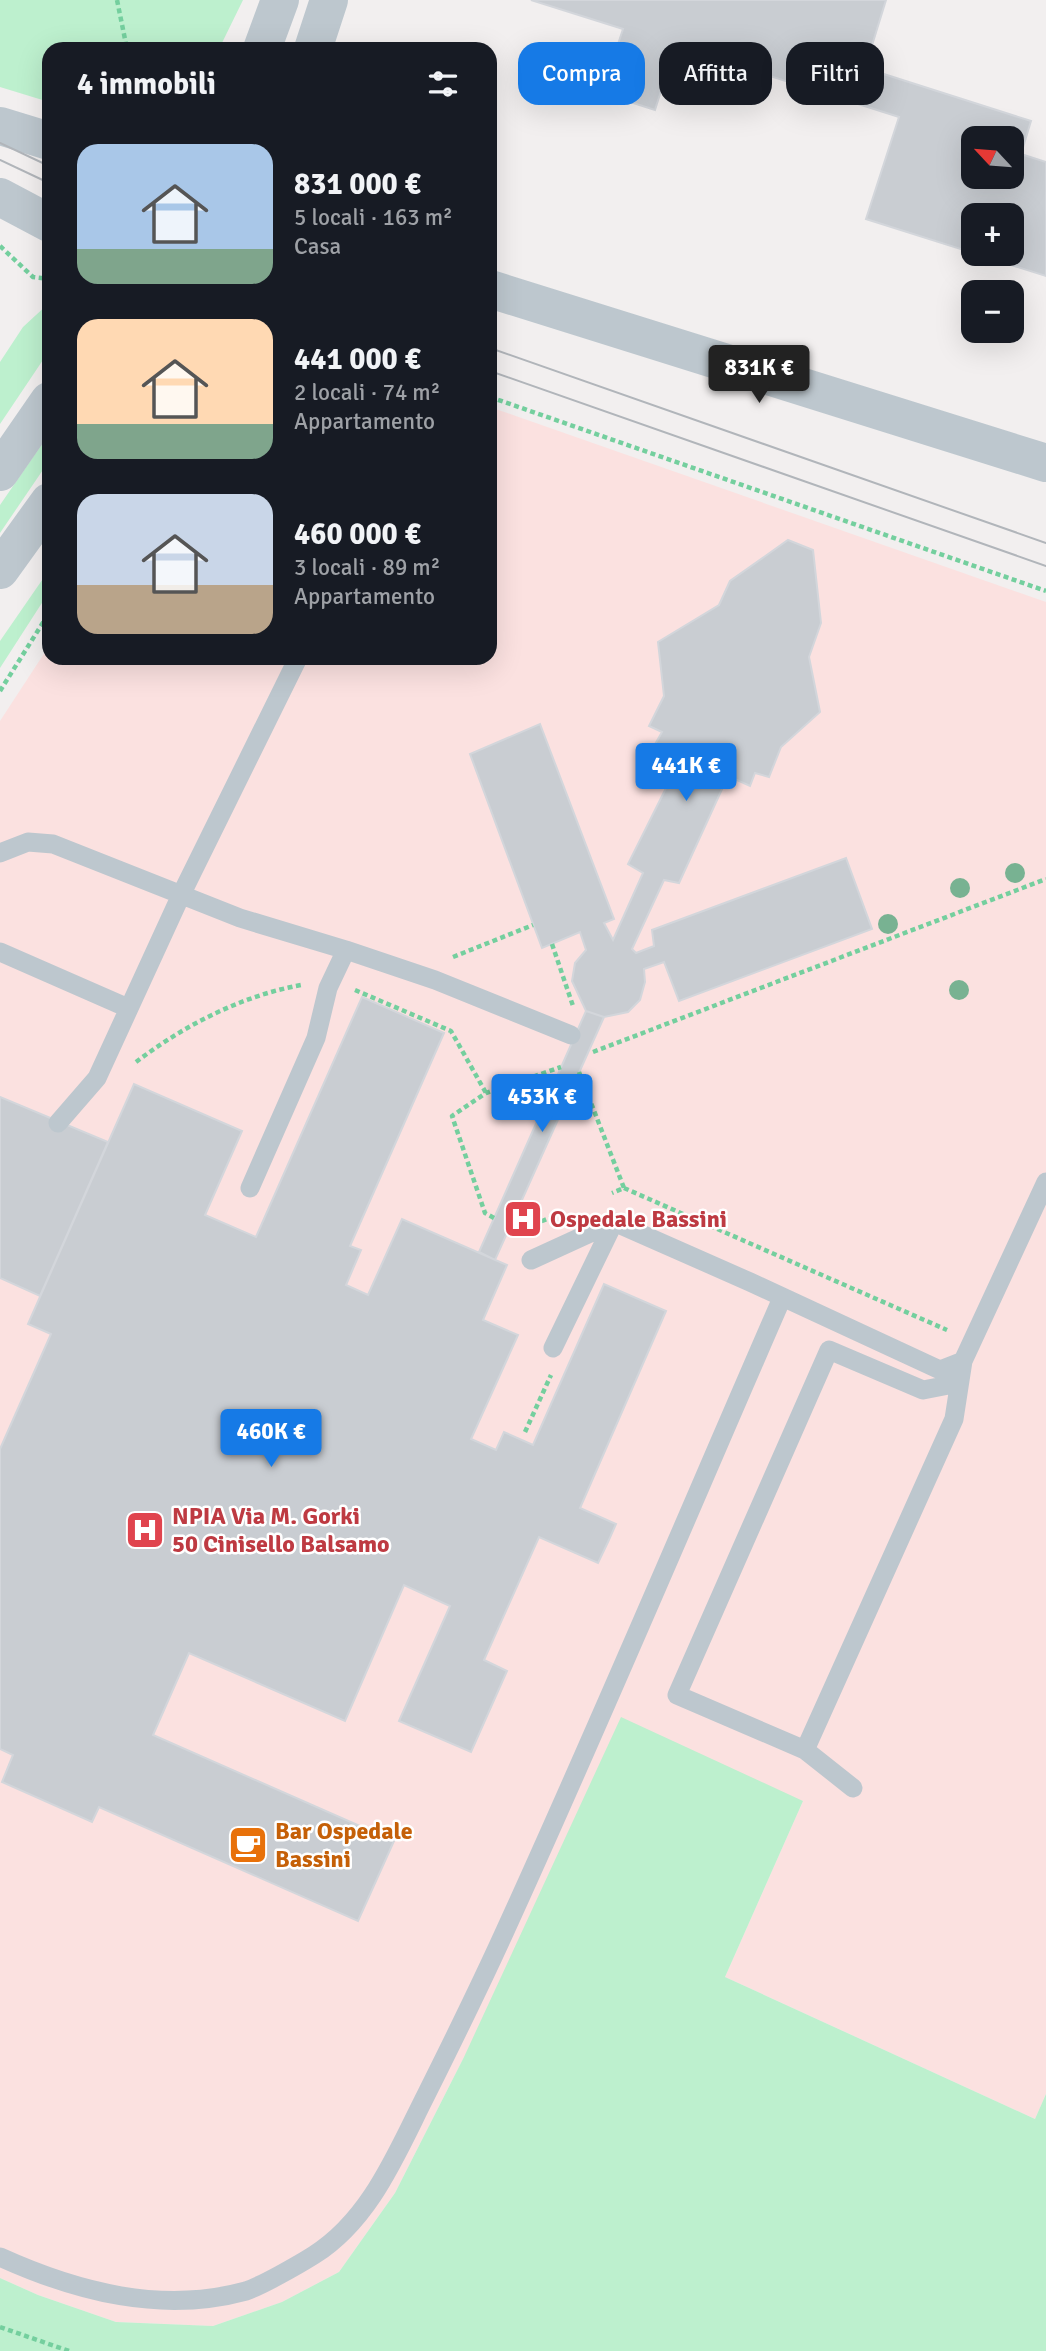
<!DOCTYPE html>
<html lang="it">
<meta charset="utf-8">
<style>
body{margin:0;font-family:Signika,sans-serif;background:#20242c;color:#f1f3f6;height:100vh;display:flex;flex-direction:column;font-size:26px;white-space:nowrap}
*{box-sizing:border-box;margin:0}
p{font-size:23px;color:#9ea1a6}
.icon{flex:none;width:38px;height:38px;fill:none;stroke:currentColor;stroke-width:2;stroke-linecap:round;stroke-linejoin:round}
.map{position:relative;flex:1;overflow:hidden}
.panel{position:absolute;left:42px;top:42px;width:455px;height:623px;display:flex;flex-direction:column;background:#171b24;border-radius:21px;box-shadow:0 7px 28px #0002}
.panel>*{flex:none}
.banner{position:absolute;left:518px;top:42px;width:422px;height:63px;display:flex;gap:14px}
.needle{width:46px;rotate:296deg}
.tools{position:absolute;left:961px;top:126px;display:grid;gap:14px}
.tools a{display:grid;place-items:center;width:63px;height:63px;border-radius:14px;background:#171b24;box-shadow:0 7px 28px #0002;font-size:35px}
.price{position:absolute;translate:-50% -60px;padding:0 16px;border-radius:7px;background:#167ae6;color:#fff;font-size:23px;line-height:46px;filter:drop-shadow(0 2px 4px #0008)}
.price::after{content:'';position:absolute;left:50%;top:42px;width:21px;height:16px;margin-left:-10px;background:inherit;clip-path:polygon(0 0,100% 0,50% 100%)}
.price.selected{background:#222;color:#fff}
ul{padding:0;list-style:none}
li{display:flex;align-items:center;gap:21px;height:175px;padding:0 35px}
li span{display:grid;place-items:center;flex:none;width:196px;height:140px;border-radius:21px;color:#555}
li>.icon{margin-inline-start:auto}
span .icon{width:84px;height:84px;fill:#fffc;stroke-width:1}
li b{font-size:30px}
h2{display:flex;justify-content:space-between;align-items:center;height:84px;padding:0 35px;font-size:30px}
.tag{padding:0 24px;border-radius:21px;background:#171b24;box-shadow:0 7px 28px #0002;font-size:24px;line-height:63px}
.tag.selected{background:#167ae6;color:#fff}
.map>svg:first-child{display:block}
</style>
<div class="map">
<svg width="1046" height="2351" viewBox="0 0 1046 2351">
<rect width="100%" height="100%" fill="#f2efef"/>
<path fill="#fbe1e0" d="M490,407l556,195v1492l-11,25 -310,-142 78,-176 -339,256 -69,136 -56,79 -57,30 -69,24 -97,-4 -78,-27 -38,-17v-1557l49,-75v12h441z"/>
<path fill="#bdf0ce" d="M0,0h243l-24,49h-170v53l-49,-15z
M49,303v48l-49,73v-62l23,-35z
M49,434v27l-49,72v-28z
M49,570v22l-49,76v-27z
M621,1717l182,84 -78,176 310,142 11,-25v257h-1046v-73l38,17 78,27 97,4 69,-24 57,-30 56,-79 69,-136z"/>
<path fill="#c9cdd2" stroke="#d3d6db" stroke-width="2" fill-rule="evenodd" d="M531,0h355l-21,68 166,53 -10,33 25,8v114l-70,-22h36v-39h-39v38l-107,-34 33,-102 -224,-71 -20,64 -53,-17 21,-64zM973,138h39v39h-39z
M788,540l25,10 8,73 -12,34 11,55 -39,35 -12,30 -14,-4 -5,13 -22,-10 -49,107 -15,-3 -32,69 4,4 18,-7 -2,-16 194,-72 26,71 -193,72 -15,-39 -20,7 1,13 -5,18 -12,12 -24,5 -18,-6 -14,-30 3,-18 11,-13 -6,-18 -38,16 -72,-194 70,-30 74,195 -10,4 9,17 30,-67 -15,-9 52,-104 -26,-14 8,-14 -13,-6 15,-30 -6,-54 61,-37 11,-24z
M362,997l82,36 -94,213 11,4 -15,35 22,10 34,-76 105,46 -24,55 35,15 -47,104 25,11 8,-18 29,13 71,-161 62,27 -86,197 36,16 -8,18 -10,21 -59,-26 -55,123 23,11 -36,81 -72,-31 51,-115 -46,-21 -59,136 -156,-68 -36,82 241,106 -36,80 -259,-114 -7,15 -90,-40 11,-27 -13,-6v-300l51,-115 -23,-10 106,-240 108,47 -37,84 51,22z
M586,1011l18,6 -109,243 -16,-8z
M0,1097l108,45 -68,154 -40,-18z"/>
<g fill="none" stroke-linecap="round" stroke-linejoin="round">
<path stroke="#74cf9e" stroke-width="4.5" stroke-dasharray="5 3.5" stroke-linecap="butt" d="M117,0l10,49
M0,246l33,31 16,2
M490,397l556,194
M0,691l49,-78
M552,944l21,62
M453,957l80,-32
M355,990l96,41 35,62
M593,1052l453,-173
M136,1062c49,-37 105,-66 165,-77
M579,1072l45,116 -12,5
M624,1188l323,142
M494,1218l-9,-5 -33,-97 34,-23 75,-26
M510,1226l9,4 36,-14
M525,1432l26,-57
M0,2327l69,24"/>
<path stroke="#bdc7ce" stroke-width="19" d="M0,853l28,-11 25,2 187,74 106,32 89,30 136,55
M0,952l128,56
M58,1123l39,-45 84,-183 117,-237
M250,1188l66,-150 12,-50 18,-38
M531,1260l83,-38 136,60 190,88 23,-9 83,-179
M553,1348l61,-126
M959,1383l-36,7 -94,-40 -152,345 128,55 149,-331 9,-58
M805,1750l48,38
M0,2257c77,35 162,57 246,34 17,-6 52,-26 68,-36 57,-36 83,-103 112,-160 27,-54 54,-109 79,-164 96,-210 185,-422 277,-633"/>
<path stroke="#bdc7ce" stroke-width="38" d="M262,49l18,-49
M313,49l16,-49
M0,126l49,15
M0,197l49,26"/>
<path stroke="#bdc7ce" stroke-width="38" d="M490,289l556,174
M0,472l49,-71
M0,570l49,-68"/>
<path stroke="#b1b5ba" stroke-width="2" d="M0,143l49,23
M0,160l49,23
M490,348l556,195
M490,371l556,195"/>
</g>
<g fill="#78b292">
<circle cx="1015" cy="873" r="10"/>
<circle cx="960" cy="888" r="10"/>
<circle cx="888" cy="924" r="10"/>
<circle cx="959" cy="990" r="10"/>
</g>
<defs>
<g id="hospital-square" transform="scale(2.0125)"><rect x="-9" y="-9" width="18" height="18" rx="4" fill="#e0444e" stroke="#fff"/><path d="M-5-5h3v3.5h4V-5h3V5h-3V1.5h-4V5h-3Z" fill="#fff"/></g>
<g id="cafe-square" transform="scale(2.0125)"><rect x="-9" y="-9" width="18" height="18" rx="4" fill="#e8710a" stroke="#fff"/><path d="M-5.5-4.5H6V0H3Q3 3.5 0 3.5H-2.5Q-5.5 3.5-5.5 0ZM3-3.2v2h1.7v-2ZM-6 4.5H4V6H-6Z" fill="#fff"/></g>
</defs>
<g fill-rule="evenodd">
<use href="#hospital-square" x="523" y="1219"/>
<use href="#hospital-square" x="145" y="1530"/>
<use href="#cafe-square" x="248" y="1845"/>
</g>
<g text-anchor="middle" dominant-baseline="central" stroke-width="5" stroke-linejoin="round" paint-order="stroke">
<g font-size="24" font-weight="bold" fill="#be3a42" stroke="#fff" text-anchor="start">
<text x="550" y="1219">Ospedale Bassini</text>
<text x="172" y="1516">NPIA Via M. Gorki<tspan x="172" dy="28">50 Cinisello Balsamo</tspan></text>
</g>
<g font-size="24" font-weight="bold" fill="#c56008" stroke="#fff" text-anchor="start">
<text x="275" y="1831">Bar Ospedale<tspan x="275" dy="28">Bassini</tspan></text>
</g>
</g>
</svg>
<div class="tools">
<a><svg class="needle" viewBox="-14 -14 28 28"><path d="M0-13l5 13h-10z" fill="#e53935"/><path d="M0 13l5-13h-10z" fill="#9ea1a6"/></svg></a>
<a>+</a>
<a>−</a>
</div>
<b class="price selected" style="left:759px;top:405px">831K €</b>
<b class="price" style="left:686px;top:803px">441K €</b>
<b class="price" style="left:542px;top:1134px">453K €</b>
<b class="price" style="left:271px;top:1469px">460K €</b>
<div class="banner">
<a class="tag selected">Compra</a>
<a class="tag">Affitta</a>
<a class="tag">Filtri</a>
</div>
<section class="panel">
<h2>4 immobili<svg class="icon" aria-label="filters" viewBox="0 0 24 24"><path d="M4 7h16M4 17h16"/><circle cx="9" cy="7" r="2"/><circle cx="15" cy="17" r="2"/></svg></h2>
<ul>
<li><span style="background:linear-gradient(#a9c7e8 75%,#7fa58c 0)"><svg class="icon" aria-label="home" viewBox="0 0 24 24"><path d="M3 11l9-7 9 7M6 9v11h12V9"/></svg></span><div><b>831 000 €</b><p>5 locali · 163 m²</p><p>Casa</p></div></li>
<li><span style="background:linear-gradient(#ffd9b3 75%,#7fa58c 0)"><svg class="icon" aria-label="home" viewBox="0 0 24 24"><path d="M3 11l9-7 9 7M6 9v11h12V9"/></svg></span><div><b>441 000 €</b><p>2 locali · 74 m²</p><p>Appartamento</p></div></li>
<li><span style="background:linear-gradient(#c9d6e8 65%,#b9a48a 0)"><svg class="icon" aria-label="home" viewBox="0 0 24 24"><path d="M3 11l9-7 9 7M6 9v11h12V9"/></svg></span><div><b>460 000 €</b><p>3 locali · 89 m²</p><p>Appartamento</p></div></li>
</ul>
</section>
</div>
